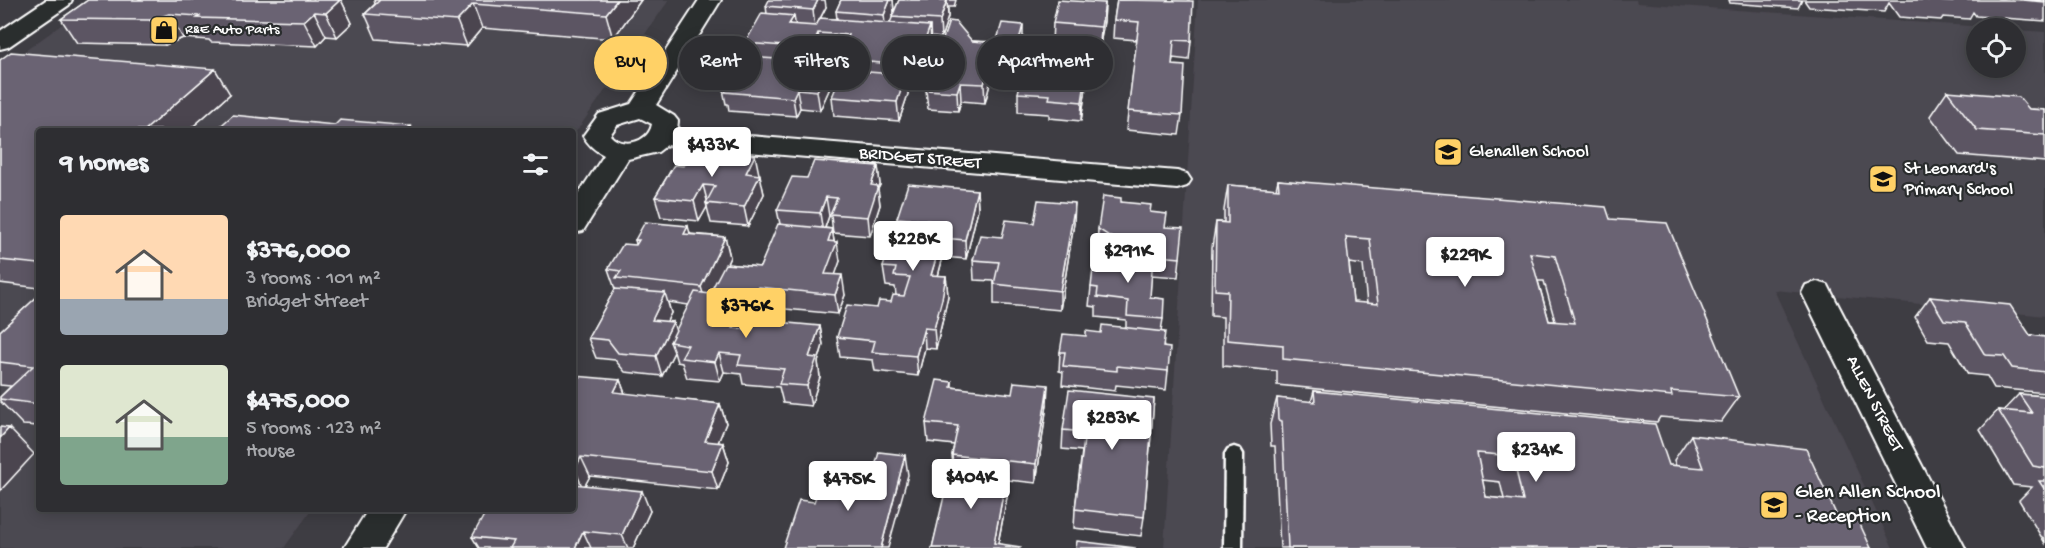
<!DOCTYPE html>
<meta charset="utf-8">
<style>
body{margin:0;font-family:"Gochi Hand",sans-serif;background:#36363a;color:#f1f3f6;height:100vh;display:flex;flex-direction:column;font-size:22px;white-space:nowrap}
*{box-sizing:border-box;margin:0}
p{font-size:20px;color:#a7a8ac}
.icon{flex:none;width:33px;height:33px;fill:none;stroke:currentColor;stroke-width:2;stroke-linecap:round;stroke-linejoin:round}
.map{position:relative;flex:1;overflow:hidden}
.drawer{position:absolute;left:36px;top:128px;width:540px;height:384px;display:flex;flex-direction:column;background:#2e2e32;border-radius:6px;box-shadow:0 3px 15px #0003,0 0 0 2px #494a4d}
.drawer>*{flex:none}
.top-card{position:absolute;left:594px;top:36px;width:570px;height:54px;display:flex;gap:12px}
.tools{position:absolute;left:1966px;top:18px;display:grid;gap:12px}
.tools a{display:grid;place-items:center;width:60px;height:60px;border-radius:50%;background:#2e2e32;box-shadow:0 3px 15px #0003,0 0 0 2px #494a4d;font-size:30px}
.price{position:absolute;translate:-50% -51px;padding:0 14px;border-radius:6px;background:#fff;color:#222;font-size:20px;line-height:39px;filter:drop-shadow(0 2px 3px #0008)}
.price::after{content:'';position:absolute;left:50%;top:36px;width:18px;height:14px;margin-left:-9px;background:inherit;clip-path:polygon(0 0,100% 0,50% 100%)}
.price.on{background:#ffd166;color:#111}
ul{padding:0;list-style:none}
li{display:flex;align-items:center;gap:18px;height:150px;padding:0 24px}
li span{display:grid;place-items:center;flex:none;width:168px;height:120px;border-radius:6px;color:#555}
li>.icon{margin-inline-start:auto}
span .icon{width:72px;height:72px;fill:#fffc;stroke-width:1}
li b{font-size:26px}
h2{display:flex;justify-content:space-between;align-items:center;height:72px;padding:0 24px;font-size:26px}
.pill{padding:0 21px;border-radius:27px;background:#2e2e32;box-shadow:0 3px 15px #0003,0 0 0 2px #494a4d;font-size:21px;line-height:54px}
.pill.on{background:#ffd166;color:#111}
.map>svg:first-child{display:block}
</style>
<div class="map">
<svg width="2045" height="548" viewBox="0 0 2045 548">
<rect width="100%" height="100%" fill="#3e3d43"/>
<filter id="ink" filterUnits="userSpaceOnUse"><feTurbulence type="fractalNoise" baseFrequency=".0167" numOctaves="2"/><feDisplacementMap in="SourceGraphic" scale="12" xChannelSelector="R" yChannelSelector="G"/><feConvolveMatrix kernelMatrix="1 2 1 2 8 2 1 2 1" color-interpolation-filters="sRGB"/></filter>
<g filter="url(#ink)">
<path fill="#4c4851" d="M96,0h573l-96,136v-6h-534v378l273,1 -28,39h-284v-479z
M1198,0h438l1,3 361,25h-21v40h39v-38l29,2v284l-271,-26 119,258h-729z"/>
<g fill="none" stroke-linecap="round" stroke-linejoin="round">
<g stroke="#fff" stroke-width="5">
<path id="service" d="M1234,447l6,2 3,5 -1,94h-18l1,-94 3,-5z"/>
</g>
<g stroke="#fff" stroke-width="4">
<path id="minor" d="M46,0h26l-3,5 -61,42 -8,2v-18z
M699,0h22l-65,105 18,11 4,5 -1,9 500,41 10,3 4,6 -4,6 -10,3 -510,-44 -9,7 -30,7 -45,72 -10,2v-31l31,-47c-10,-5 -15,-10 -21,-19l16,-22 32,-10zM640,118l12,6c-3,19 -30,25 -42,11l7,-10z
M1817,282l11,3 4,8 133,255h-38l-125,-255 4,-8z
M369,508h38l-24,40h-39z"/>
</g>
<use href="#service" fill="#2a2d2e" fill-rule="evenodd"/>
<use href="#minor" fill="#2a2d2e" fill-rule="evenodd"/>
</g>
<path fill="#5c5563" stroke="#fff" stroke-width="1.5" fill-rule="evenodd" d="M88,0h253l11,23 -15,14 -11,-1 -9,10 -106,-4 -2,-2 -26,-2 -18,7 -88,-2 -16,-24z
M374,0h267l-28,39 -131,-11 -15,18 -91,-7 -11,-25 10,-10z
M841,0h52l1,12 5,-12h57l-2,7h-6v10l-7,21 -11,-1 1,8 -14,39h-10l1,10 -9,27 -65,-5 -2,-19 15,-26 -3,-18 -23,-1 -5,9 -13,-1 -3,6 -8,-1v4l37,21 -9,20 -20,-2 -4,8 -67,-5 -1,-7h-2l-4,-19 23,-21 3,-6 -3,-15 22,-29 -1,-8 60,1 -6,12h17l-1,-8z
M1117,0l74,41 -2,19 -16,-2 -1,7 10,50 -3,20 -53,-5 11,-90 -24,-2 1,-18z
M1729,0h73l-4,8 -68,-5z
M1804,0h241v21l-69,-5 -3,-4 -4,7 -26,-2 -2,3 -42,-3 -10,-14 -5,9 -75,-5z
M1105,3l-1,18 -4,24 -48,-3 1,-19z
M972,41l51,2 -9,39 -23,-2 -6,23 -24,-2 -3,10 -30,-2 -2,-19z
M0,60l230,34 -41,36h-150v158l-39,-5z
M1088,63l-1,18 -6,40 -32,-3v-4l-31,-2v-19l34,-24z
M1947,91l82,18 16,1v52l-86,-7 -29,-39z
M674,165l85,9 5,20 -16,32 -37,-3 -4,-16 -8,14 -38,-4 -6,-20z
M878,166l2,19 -2,4 2,16 -10,31 -37,-3 -2,-17h-2l-4,12 7,1 2,12 6,20 -5,13 10,21 -7,19 -74,-7 -4,8 -16,-1 3,12 -1,3 6,1 68,-4 3,19 -5,17 2,15 -9,29 -28,-3 -4,-16 -36,-3 -2,-10 -17,-2 -4,9 -33,-3 -5,-15 -5,-1 -3,-10 -12,24 -37,-4 -10,-12 -19,-2 -8,-20 27,-49 -7,-20 28,-24v-1l-1,-4 55,-6 35,3 5,20 -3,7 33,3 20,-43 -3,-14 30,-32zM668,302l21,3 -13,27 -9,-11 4,-8z
M1278,180l332,39 129,178 -18,25 -61,-5 -3,5 -380,-37v-14l-54,-5v-49l-12,-1 1,-69 4,-25h8v-12l4,-25 48,4zM1349,263l14,2 4,39 -14,-2zM1538,281h6l11,40h-6z
M977,190l1,19 -12,50 -23,-2 -5,19h8l2,20 -5,23 -7,30 -11,-1 -7,28 -43,-5 -2,-11 -33,-3 -3,-20 40,-29 14,-6 5,-7 -1,-8 -9,-1 -3,-19 16,-33 -2,-16z
M1121,202l29,10 15,15 15,31 -2,19 -27,-2 -1,22 13,22 -2,12 7,40 -2,19 -50,-5 -1,6 -53,-6 1,-13 -4,-1 1,-19 26,-16 40,-9v-7l-30,-3v-10l-7,-1 2,-19 23,-26v-2l-17,-11 1,-19z
M1074,223l-14,87 -66,-6v-23l-20,-1 -1,-20 29,-23z
M39,295v131l-16,-1 -23,-24v-4l11,-11 -11,-1v-54z
M1930,297l100,38 15,2v56l-51,-5 -7,-12 -19,-2 -19,-32 -21,-2 -13,-23z
M573,379l47,1 5,14 95,10 6,19 -8,19 5,1 6,19 -11,28 -128,-14 -5,9 65,26 -17,37h-154l-7,-11 101,-29z
M952,382v5l95,17 -11,79 -28,-3v12l-10,52 -66,4 21,-82 -1,-11 2,-10 -26,-3 -2,-19z
M1314,391l355,74 7,1 -2,-6 17,-25 146,81 34,32h-591l-5,-102h-4l-1,-22 7,-26 34,4zM1482,480l18,2 4,17 -18,-2z
M2019,394l26,2v147l-26,-43 13,-13 -19,-2 -33,-55 18,-20 5,1z
M1154,399l-10,118 -3,19 -67,-8 1,-19 7,-58 -20,-2 1,-19z"/>
<path fill="#4b4550" stroke="#fff" stroke-width="1.5" d="M340,0h1l11,23 -15,14 -11,-24z
M617,0h24l-28,39 -7,-25z
M818,0h7l1,7 -11,21 -2,-18z
M890,0h3l1,13 -8,20 -2,-18z
M947,0l1,17 -7,21 -1,-18z
M1105,3l-1,18 -4,24 1,-18z
M473,4l9,24 -15,18 -10,-25z
M314,12l12,24 -9,10 -13,-25z
M169,14l14,24 -18,7 -15,-25z
M794,16l3,18 -8,-10z
M1023,25v18l-9,39 -1,-19z
M930,26l1,19 -14,39 -1,-18z
M818,33l3,19 -5,9 -2,-19z
M800,41l3,19 -3,6 -3,-19z
M791,60l3,19 -7,-11z
M990,62l1,18 -6,23 -1,-19z
M1088,63l-1,18 -6,40 1,-19z
M215,69l15,25 -41,36h-44z
M826,72l3,18 -9,20 -3,-19z
M906,75l2,19 -9,27 -2,-19z
M960,83l1,18 -3,10 -1,-19z
M797,89l3,19 -4,8 -3,-18z
M411,126l2,4h-6z
M755,155l4,19 -9,19 -4,-20z
M878,166l2,19 -2,4 2,16 -10,31 -2,-19 3,-32z
M760,175l4,19 -16,32 -4,-19z
M703,185l5,19 -2,-1 1,4 -8,14 -5,-20z
M977,190l1,19 -12,50 -1,-19z
M826,197l3,19 -6,17 -3,-20z
M1075,203l-1,20 -14,87v-19z
M688,226l5,19 -9,-11z
M832,229l3,18 2,-5 3,19 -11,32 -4,-19 3,-33z
M725,237l5,20 -16,35 -3,-1 1,4 -5,11 -6,-19z
M942,238l1,19 -10,38 -2,-20z
M842,275l3,20 -7,19 -3,-19z
M946,276l2,20 -12,53 -2,-20z
M759,287l5,20 -4,8 -4,-19z
M665,293l6,20 -13,26 -6,-19z
M726,296l5,19 -10,-10z
M743,307l4,19 -9,21 -5,-19z
M673,322l6,19 -9,1 4,10 -12,24 -6,-20z
M820,326l3,19 -5,17 2,15 -9,29 -4,-20 2,-29z
M924,328l1,20 -7,28 -2,-20z
M719,353l5,19 -4,9 -5,-19z
M620,380l7,19 -13,-7z
M1048,385l-1,19 -11,79v-19z
M720,404l6,19 -15,37 -6,-19z
M9,428l25,26 -34,37v-53z
M723,443l6,19 -11,28 -6,-19z
M905,455l3,20 -20,73h-7z
M581,457l9,19 -7,13 -8,-20z
M1007,472l1,20 -11,56 -3,-5z
M642,491l8,20 -17,37h-5l-6,-13z
M583,531l8,17h-16z"/>
<path fill="#6b6373" stroke="#fff" stroke-width="1.5" fill-rule="evenodd" d="M88,0h252l-14,13 -12,-1 -10,9 -107,-3 3,-2 -31,-2 -19,6 -89,-1z
M380,0h237l-11,14 -133,-10 -16,17 -92,-7z
M769,0h49l-5,10 -47,-4z
M841,0h49l-6,15 -48,-4z
M899,0h48l-7,20 -48,-3z
M1058,0l47,3 -4,24 -48,-4z
M1117,0l76,1 -2,40 -17,-1 -2,25 13,1 -3,49 -54,-4 11,-89 -25,-2z
M1923,0h27l2,2z
M2023,0h22v2z
M762,13l32,3 -5,8 27,2 4,-8 110,8 -14,40 -70,-6 5,-12 -8,-1 6,-12 -31,-2 -4,9 -14,-1 -3,6 -52,-4z
M949,21l7,1 16,19 24,2 6,-20 21,2 -10,38 -23,-1 -6,22 -24,-1 -3,9 -31,-2z
M11,52l204,17 -70,61h-106v134l-39,-4v-200z
M749,57l42,3 -4,8 39,4 -9,19 -20,-2 -4,9 -68,-6 3,-6 -6,-1 13,-22 10,1z
M1054,60l34,3 -6,39 -33,-3 1,-4 -32,-2 6,-27 28,3z
M843,70l63,5 -9,27 -65,-5z
M1947,91l72,6 10,12 16,1v25l-68,-5z
M233,115l102,10 5,-5 71,6 -4,4h-191z
M694,149l61,6 -9,18 14,2 -16,32 -38,-4 9,-17 -12,-1 -9,16 -39,-4 19,-32 10,1z
M814,161l64,5 -7,19 7,1 -10,31 -38,-3 7,-16 -11,-1 -6,16 -43,-3 15,-33 15,1z
M1278,180l328,27 4,12 57,4 72,174 -68,-6 1,5 -389,-37v-14l-56,-5 1,-49 -13,-1 1,-68 12,1v-38l51,4zM1346,237l24,2 8,65 -25,-2zM1530,253l25,3 20,67 -26,-2z
M908,184l69,6 -12,50 -23,-2 -11,37 15,1 -4,23 -8,30 -10,-1 -8,28 -44,-4 3,-11 -38,-4 10,-32 30,3 2,-7 12,1 2,-7 11,1 6,-19 -16,-1 2,-8 -13,-1 11,-34 35,4 4,-16 -36,-3z
M1103,196l18,2v4l30,3 -1,7 17,2 -2,13 18,1 -3,30 -43,-4 -39,-25z
M1038,200l37,3 -15,88 -66,-7 5,-22 -26,-2 7,-25 22,2 4,-17 28,3z
M645,222l43,4 -4,8 41,3 -24,50 -85,-9 5,-7 -13,-2 15,-25 13,1 3,-5h-4z
M778,224l54,5 -4,12 9,1 -12,32 17,1 -7,20 -76,-8 -3,9 -45,-5 14,-27 35,3z
M1115,253l38,4 -3,40 14,2 -1,20 -36,-3 1,-15 -31,-4 1,-9 -7,-1 3,-27 20,1z
M615,289l50,4 -13,27 21,2 -17,34 -38,-3 -10,-13 -20,-2z
M695,292l31,4 -5,9 22,2 -10,21 19,2 4,-10 64,6 -11,31 8,1 -10,28 -28,-2 5,-15 -46,-4 3,-10 -22,-2 -4,9 -34,-4 7,-13 -18,-3z
M39,295v109l-39,-5v-2l33,-31 -33,-4v-31z
M1930,297l80,8 20,30 15,2v35l-33,-4 -8,-12 -19,-1 -20,-33 -21,-2z
M1102,325l63,7 -2,15 7,1 -2,23 -51,-5v5l-54,-5 2,-14h-5l3,-18 23,2v-5l15,2z
M575,376l45,4 -6,12 106,12 -15,37 18,2 -11,28 -131,-14 -6,12h-2v-90z
M937,380l15,2 -1,5 61,7 2,-12 34,3 -12,79 -84,-9 6,-29 -32,-3z
M1069,390l85,9 -10,118 -69,-8 10,-77 -22,-2z
M1314,391l341,33 14,41 34,3 -12,-33 115,14 31,67 20,2 14,30h-583l-6,-127 -4,-1 -1,-22 38,4zM1477,453l36,3 10,45 -37,-4z
M2019,394l26,2v72l-12,-2 -35,-56 34,3z
M0,427l9,1 -9,10z
M879,452l26,3 -24,93h-98l16,-48 15,2 7,-19 48,5z
M951,466l56,6 -13,71 27,4 -1,1h-88z
M2039,481h6v9z
M573,484l69,7 -20,44 -39,-4 -8,17h-65l4,-7 -42,-4 16,-29h85z
M1077,541l59,7h-60z"/>
</g>
<defs>
<g id="shop-square" transform="scale(1.5)"><rect x="-9" y="-9" width="18" height="18" rx="4" fill="#ffd166" stroke="#2a2d2e"/><path d="M-5-2.5h2.3a2.7 3.5 0 0 1 5.4 0H5L5.5 6h-11ZM-1.5-2.5h3a1.5 2.3 0 0 0-3 0Z" fill="#111"/></g>
<g id="school-square" transform="scale(1.5)"><rect x="-9" y="-9" width="18" height="18" rx="4" fill="#ffd166" stroke="#2a2d2e"/><path d="M0-5L7-2L0 1L-7-2ZM-4 1L0 2.5L4 1V4Q0 6-4 4Z" fill="#111"/></g>
</defs>
<g fill-rule="evenodd">
<use href="#shop-square" x="164" y="30"/>
<use href="#school-square" x="1448" y="152"/>
<use href="#school-square" x="1883" y="179"/>
<use href="#school-square" x="1774" y="505"/>
</g>
<g text-anchor="middle" dominant-baseline="central" stroke-width="4.5" stroke-linejoin="round" paint-order="stroke">
<g font-size="15" fill="#fff" stroke="#2a2d2e" text-anchor="start">
<text x="185" y="30">R&amp;E Auto Parts</text>
</g>
<g font-size="18" fill="#fff" stroke="#2a2d2e" text-anchor="start">
<text x="1469" y="152">Glenallen School</text>
<text x="1904" y="169">St Leonard's<tspan x="1904" dy="21">Primary School</tspan></text>
</g>
<g font-size="18" fill="#fff" stroke="#2a2d2e">
<text transform="translate(920 159) rotate(5)">BRIDGET STREET</text>
<text transform="translate(1874 404) rotate(63)">ALLEN STREET</text>
</g>
<g font-size="21" fill="#fff" stroke="#2a2d2e" text-anchor="start">
<text x="1795" y="493">Glen Allen School<tspan x="1795" dy="24">- Reception</tspan></text>
</g>
</g>
</svg>
<div class="tools">
<a><svg class="icon" aria-label="locate" viewBox="0 0 24 24"><circle cx="12" cy="12" r="6"/><path d="M12 2v4M12 18v4M2 12h4M18 12h4"/></svg></a>
</div>
<b class="price" style="left:712px;top:178px">$433K</b>
<b class="price" style="left:913px;top:272px">$228K</b>
<b class="price" style="left:1128px;top:284px">$291K</b>
<b class="price" style="left:1465px;top:288px">$229K</b>
<b class="price on" style="left:746px;top:339px">$376K</b>
<b class="price" style="left:1112px;top:451px">$283K</b>
<b class="price" style="left:1536px;top:483px">$234K</b>
<b class="price" style="left:971px;top:510px">$404K</b>
<b class="price" style="left:848px;top:512px">$475K</b>
<div class="top-card">
<a class="pill on">Buy</a>
<a class="pill">Rent</a>
<a class="pill">Filters</a>
<a class="pill">New</a>
<a class="pill">Apartment</a>
</div>
<section class="drawer">
<h2>9 homes<svg class="icon" aria-label="filters" viewBox="0 0 24 24"><path d="M4 7h16M4 17h16"/><circle cx="9" cy="7" r="2"/><circle cx="15" cy="17" r="2"/></svg></h2>
<ul>
<li><span style="background:linear-gradient(#ffd9b3 70%,#9aa5b1 0)"><svg class="icon" aria-label="home" viewBox="0 0 24 24"><path d="M3 11l9-7 9 7M6 9v11h12V9"/></svg></span><div><b>$376,000</b><p>3 rooms · 101 m²</p><p>Bridget Street</p></div></li>
<li><span style="background:linear-gradient(#dfe7d0 60%,#7fa58c 0)"><svg class="icon" aria-label="home" viewBox="0 0 24 24"><path d="M3 11l9-7 9 7M6 9v11h12V9"/></svg></span><div><b>$475,000</b><p>5 rooms · 123 m²</p><p>House</p></div></li>
</ul>
</section>
</div>
